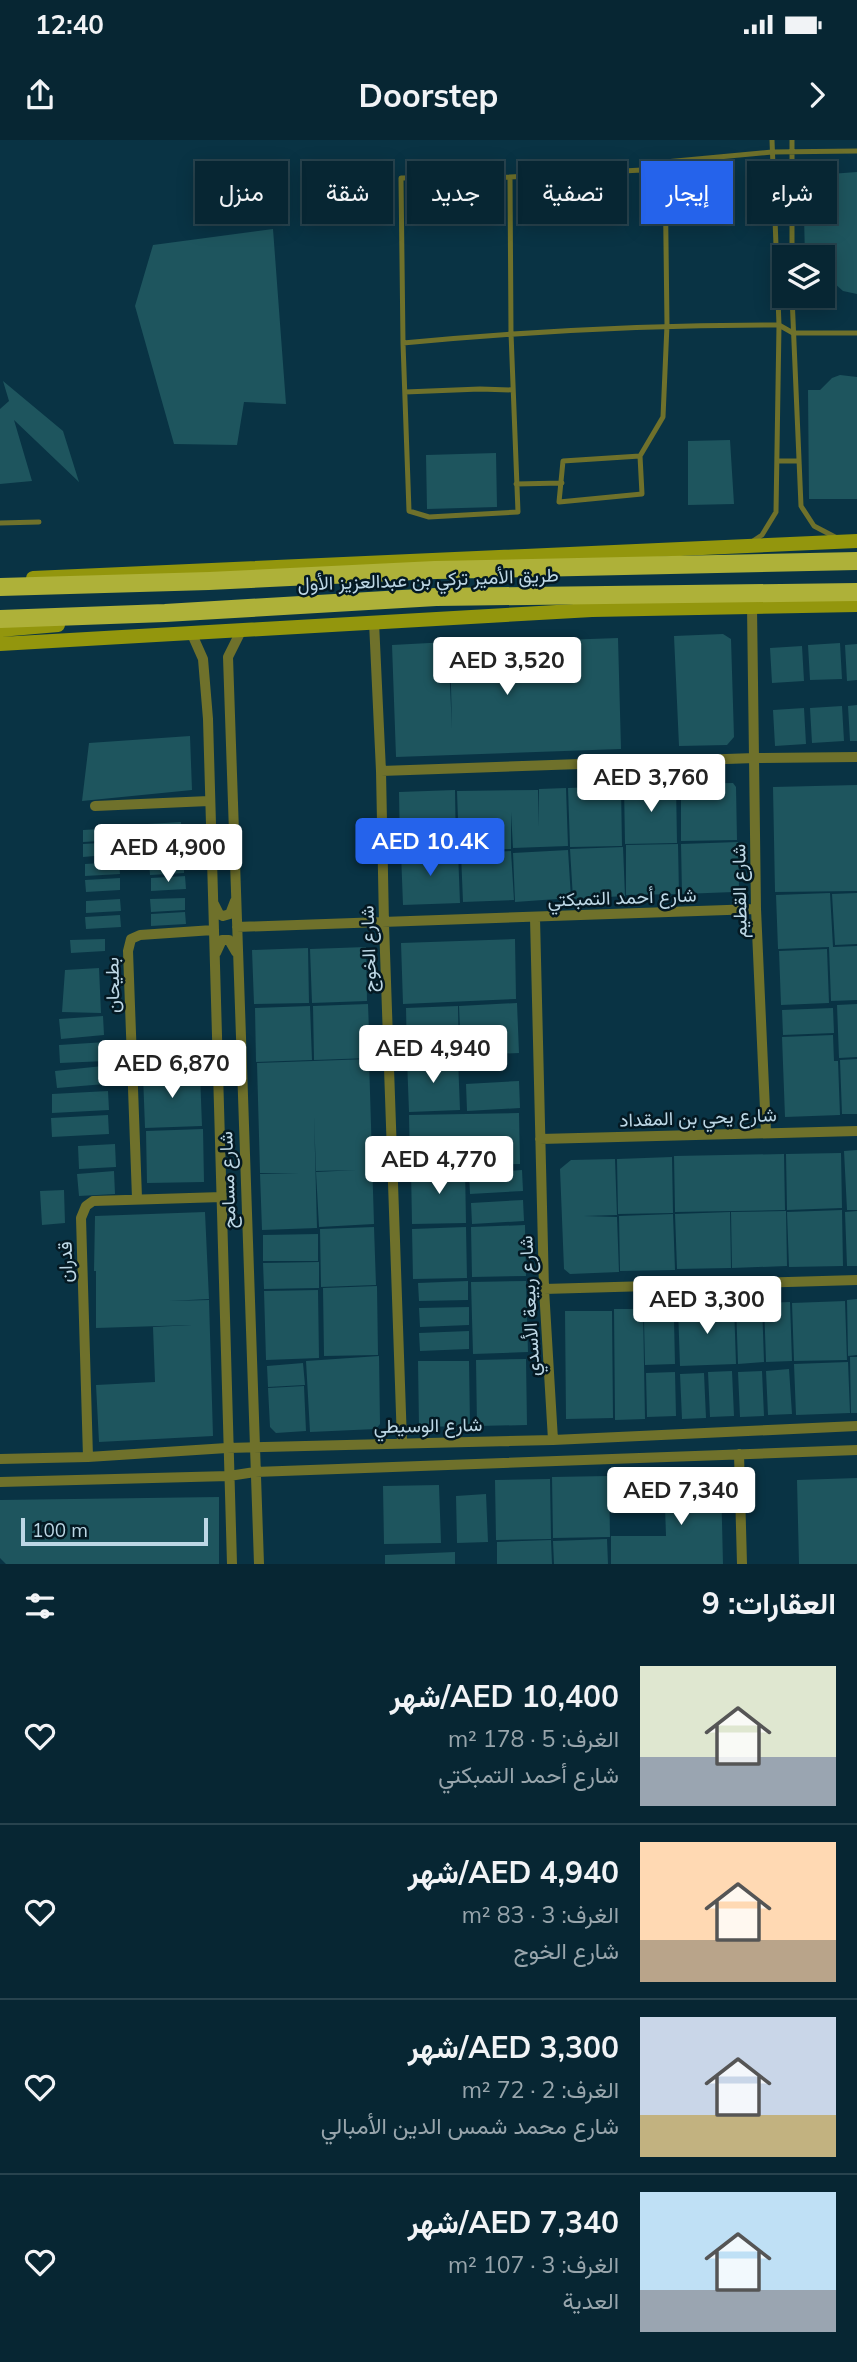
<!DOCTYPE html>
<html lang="ar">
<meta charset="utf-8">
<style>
body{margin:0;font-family:Mulish,Vazirmatn,sans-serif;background:#15323f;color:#f1f3f6;direction:rtl;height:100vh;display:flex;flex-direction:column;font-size:26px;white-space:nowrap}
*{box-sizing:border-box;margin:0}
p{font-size:23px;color:#98a5ac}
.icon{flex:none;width:38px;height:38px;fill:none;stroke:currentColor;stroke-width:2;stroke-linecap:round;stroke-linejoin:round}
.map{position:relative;height:1424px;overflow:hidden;direction:ltr}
.drawer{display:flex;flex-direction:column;background:#072633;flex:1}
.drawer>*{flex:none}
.top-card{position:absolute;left:21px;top:21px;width:816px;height:63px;direction:rtl;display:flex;gap:14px}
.fabs{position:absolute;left:772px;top:105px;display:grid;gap:14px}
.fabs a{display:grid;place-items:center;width:63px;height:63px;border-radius:0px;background:#072633;box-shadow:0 4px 18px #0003,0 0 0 2px #28434e;font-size:35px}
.scale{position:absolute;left:21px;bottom:18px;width:187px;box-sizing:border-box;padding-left:7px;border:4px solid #bdd7e5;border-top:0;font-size:19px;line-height:24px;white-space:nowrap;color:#bdd7e5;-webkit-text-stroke:5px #041923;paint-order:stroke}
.price{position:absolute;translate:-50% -60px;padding:0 16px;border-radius:7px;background:#fff;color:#222;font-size:23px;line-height:46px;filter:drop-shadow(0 2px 4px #0008)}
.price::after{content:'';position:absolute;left:50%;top:42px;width:21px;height:16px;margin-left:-10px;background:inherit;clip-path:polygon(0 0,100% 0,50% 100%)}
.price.selected{background:#2563eb;color:#fff}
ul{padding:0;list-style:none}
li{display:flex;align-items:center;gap:21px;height:175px;padding:0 21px}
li+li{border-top:2px solid #28434e}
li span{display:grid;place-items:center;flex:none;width:196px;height:140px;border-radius:0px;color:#555}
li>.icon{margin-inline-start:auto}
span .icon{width:84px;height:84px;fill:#fffc;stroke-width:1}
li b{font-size:30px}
h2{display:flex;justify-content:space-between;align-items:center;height:84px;padding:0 21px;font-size:30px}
.chip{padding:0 24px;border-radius:0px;background:#072633;box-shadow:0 4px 18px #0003,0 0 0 2px #28434e;font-size:24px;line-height:63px}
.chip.selected{background:#2563eb;color:#fff}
.status{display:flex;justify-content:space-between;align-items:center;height:49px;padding:0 35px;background:#072633;direction:ltr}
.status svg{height:19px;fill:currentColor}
header{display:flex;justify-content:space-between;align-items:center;height:91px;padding:0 21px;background:#072633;font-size:32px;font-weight:700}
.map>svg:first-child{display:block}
</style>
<div class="status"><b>12:40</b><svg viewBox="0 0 49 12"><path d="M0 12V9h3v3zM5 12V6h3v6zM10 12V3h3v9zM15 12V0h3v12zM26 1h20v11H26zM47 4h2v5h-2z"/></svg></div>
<header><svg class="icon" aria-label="forward" viewBox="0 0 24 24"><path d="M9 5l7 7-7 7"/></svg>Doorstep<svg class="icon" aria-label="share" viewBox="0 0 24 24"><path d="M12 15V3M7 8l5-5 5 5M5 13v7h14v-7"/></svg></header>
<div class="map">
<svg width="857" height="1424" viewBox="0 0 857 1424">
<rect width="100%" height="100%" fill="#093344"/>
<path fill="#1e555e" d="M857,32v122l-14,-3 -9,-8 -12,-1v-25h-17l-2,-81z
M273,89l13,175 -42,-2 -7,43 -63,-1 -39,-138 18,-61z
M840,235l17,2v122h-48l-1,-109h12l12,-12z
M3,241l60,50 16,51 -65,-62 18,61 -32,3v-75l9,-8z
M730,300l4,64 -46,1v-64z
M496,313l1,54 -70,2 -1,-54z
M723,494l8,5 3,98 -7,8 -48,1 -5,-110z
M618,498l3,111 -225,8 -4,-112 56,-3 4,87 -2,-85z
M840,503l2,36 -32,1 -2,-35z
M857,504v36l-10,1 -2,-36z
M802,506l2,35 -32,2 -2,-35z
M857,565v36h-7l-2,-35z
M842,566l2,35 -32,2 -2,-35z
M804,568l2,36 -31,2 -2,-36z
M190,596l2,54 -110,11 7,-58z
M676,643l1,60 -52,1 -1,-59z
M733,643l3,4 1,53 -56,1v-57z
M857,645v106l-82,1 -2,-105z
M621,646l1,60 -52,1 -2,-59z
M566,648l2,58 -55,2 -2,-36v37l-52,2 -2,-60 81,-1 1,37v-38z
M455,650l1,59 -56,2 -1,-59z
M181,682l1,12 -35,2v-12z
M117,688l1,12 -35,2v-12z
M182,698l1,12 -35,2v-12z
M117,702l1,12 -35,3v-13z
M738,702l1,45 -5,5 -52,2 -1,-50z
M678,704l1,50 -53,1v-50z
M623,707l2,49 -52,3 -3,-50z
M568,710l3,48 -56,4 -2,-49z
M458,711l2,52 -57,2 -2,-52z
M511,711l3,49 -51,2 -2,-48z
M184,720v13l-34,2 -1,-13z
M119,722l1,12 -35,2v-12z
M185,736l1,13 -35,2v-13z
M120,738v12l-34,2 -1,-12z
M830,753l3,54 24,-1v54l-26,1 -2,-54 -51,2 -2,-54z
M857,753v51l-22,1 -3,-51z
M185,758v12l-34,2 -1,-13z
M120,759l1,12 -35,2v-12z
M185,772l1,12 -35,2v-12z
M120,775l1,12 -35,2 -1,-12z
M105,799v12l-34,2 -1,-13z
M515,799l1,60 -113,5 -2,-61z
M366,807l1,54 -55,2 -2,-54z
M308,808l1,55 -55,1 -2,-54z
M827,809l2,54 -48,2 -2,-54z
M99,828l2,45 -39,-1 3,-42z
M517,863l2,50 -58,2 -2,-49z
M368,864l2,54 -56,2 -1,-54z
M857,864v53l-18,1 -2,-53z
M310,866l2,54 -56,2 -1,-54z
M458,866l1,49 -52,2 -1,-49z
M833,868l1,25 -51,2 -1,-25z
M103,876l1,19 -43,4 -2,-20z
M833,895l1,26h4l2,54 -55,2 -3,-80z
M106,902v19l-46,2 -1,-18z
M458,918l2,52 -51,2 -2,-53z
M369,919l5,165 -55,3 -3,-55 41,-2 -41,1 -2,-55 3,112 -55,2 -2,-56 39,-1h-39l-3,-110z
M857,919v55h-15l-2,-54z
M103,926l2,18 -48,4 -2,-17z
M200,933l2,53 -57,2 -2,-53z
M519,941l1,27 -53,3 -1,-27z
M108,951l1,19 -57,3v-19z
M519,973l1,51 -110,2 -1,-51z
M108,975l1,19 -57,3 -1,-19z
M203,989l1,53 -57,1 -1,-52z
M115,1004l1,23 -37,2 -1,-23z
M857,1010v60h-10l-3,-59z
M841,1013l1,55 -55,2 -1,-56z
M784,1014l1,56 -110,2 -1,-56z
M672,1017l1,56 -55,1 -1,-55z
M615,1019l2,56 -33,1 33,1 2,55 -49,2 -6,-5 -4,-100 11,-9z
M465,1027l1,56 -54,1 -1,-55z
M522,1030l1,21 -53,3 -1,-20z
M114,1031l1,23 -36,2 -2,-22z
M64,1050l1,33 -23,2 -2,-34z
M523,1060l1,21 -52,3 -1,-21z
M842,1070l1,56 -54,1 -2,-55z
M786,1071l1,55 -55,2 -1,-56z
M857,1071v55h-10l-2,-54z
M205,1072l4,87 -40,2 40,-1 4,136 -114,6 -3,-57 59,-3 -2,-55 39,-2 -96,3v-57h-2l1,-55z
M730,1072l1,56 -54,1 -2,-55z
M673,1074l2,56 -55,1 -1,-55z
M525,1085l1,51 -54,1 -1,-50z
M374,1087l2,58 -55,2 -1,-58z
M466,1087l1,51 -54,1 -1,-50z
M318,1094v27h-55v-26z
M319,1122v26l-55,1 -1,-26z
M468,1141v19l-49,1 -1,-18z
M526,1141l2,71 -55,2 -2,-72z
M377,1146l1,69 -54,1 -1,-68z
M318,1150l1,68 -53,2 -2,-69z
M857,1159v56l-9,1 -1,-56z
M845,1161l2,59 -53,1 -2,-58z
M790,1162l2,59 -26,1 -2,-59z
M762,1163l2,59 -26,2 -2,-60z
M734,1165l2,59 -56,2 -2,-58z
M469,1167v18l-49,2 -1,-19z
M614,1169h29l2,110 -30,1z
M565,1171h47l1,107 -47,1z
M644,1180h30l1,44 -30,1z
M469,1191v18l-49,2 -1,-18z
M379,1216l1,68 -4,5 -66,3 -4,-71z
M850,1217h7v56h-6z
M526,1219l1,66 -50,1 -1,-66z
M418,1221h51l1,65 -51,1z
M848,1222l2,51 -54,2 -2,-51z
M303,1223l2,22 -37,2 -1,-21z
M789,1229l3,45 -24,1 -2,-44z
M732,1231l2,45 -24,1 -2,-45z
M762,1231l2,45 -24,1 -2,-45z
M675,1232l1,44 -29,1 -1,-44z
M704,1233l2,45 -24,1 -2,-45z
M304,1246l2,45 -30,2 -6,-6 -2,-39z
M714,1335l7,6 2,83h-112v-28h55l-2,-59z
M609,1336l1,61 -57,1 -1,-61z
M857,1338v86h-58l-2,-84z
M550,1339l1,60 -55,1 -1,-60z
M439,1345l2,58 -57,1 -1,-58z
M486,1354l2,48 -31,1 -1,-47z
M219,1357v67h-213l-6,-6v-58z
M607,1399l1,25h-54l-1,-23z
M551,1400l1,24h-55v-22z
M455,1412v12h-70v-9z"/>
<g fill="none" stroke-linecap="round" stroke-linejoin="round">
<path stroke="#6f712b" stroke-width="5" d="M792,0v117
M510,37l1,156 7,179 -89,5 -20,-6 -6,-168 -2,-165 109,-1 132,-7 23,-8 107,-10 85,-1
M792,156l9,210 13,20 23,12
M403,203c126,-12 250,-18 376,-18l14,8h64
M405,252l75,-3 33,1
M640,316l-77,5 -4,41 83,-8 -2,-38 23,-39 4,-92 -2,-163
M777,321h21
M516,344l46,-1
M0,383l39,-1
M753,401l9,-6 14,-23 3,-187 -7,-185"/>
<path stroke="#6f712b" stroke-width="10" d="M752,467l4,302 10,223
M374,482l7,149 3,153 18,518
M241,491l-13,26 31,907
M191,492l12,27 5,60 24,845
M381,631l374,-13 102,-1
M95,666l114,-5
M214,764l5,10 4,2 7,-2 5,-13
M535,778l9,371 9,151
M237,787l519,-18
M216,813l6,-13h7l7,12
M540,999l317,-8
M137,1058l-9,-247 3,-12 9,-4 73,-5
M544,1149l313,-9
M739,1314l3,110
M88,1317l-7,-239 5,-12 7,-5 129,-4
M0,1319l88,-2 139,-9 326,-8 304,-14
M0,1342l229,-6 26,-4 602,-22"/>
<path stroke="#93960d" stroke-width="14" d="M33,438l824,-37
M586,468l6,2 265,-5
M0,490l58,-5
M0,504l592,-34"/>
<path stroke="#aeb139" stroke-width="18" d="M0,447l209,-6 226,-11 422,-9
M0,479l165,-6 271,-16 421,-5"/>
</g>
<g text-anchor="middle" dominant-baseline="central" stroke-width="5" stroke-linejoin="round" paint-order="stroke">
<g font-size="19" fill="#bdd7e5" stroke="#041923">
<text transform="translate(428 439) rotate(-2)">طريق الأمير تركي بن عبدالعزيز الأول</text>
<text transform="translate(739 751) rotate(-91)">شارع القطيم</text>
<text transform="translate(622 757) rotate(-2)">شارع أحمد التمبكتي</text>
<text transform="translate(368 809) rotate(-92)">شارع الخوج</text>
<text transform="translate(112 845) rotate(-91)">بطيحان</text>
<text transform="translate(698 977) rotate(-2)">شارع يحي بن المقداد</text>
<text transform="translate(227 1040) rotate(-92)">شارع مسامح</text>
<text transform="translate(65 1122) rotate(-91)">قدران</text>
<text transform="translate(529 1166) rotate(-93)">شارع ربيعة الأسدي</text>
<text transform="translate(428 1285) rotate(-1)">شارع الوسيطي</text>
</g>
</g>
</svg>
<div class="fabs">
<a><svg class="icon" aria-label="layers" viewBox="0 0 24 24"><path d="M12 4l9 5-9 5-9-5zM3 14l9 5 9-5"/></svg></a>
</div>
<div class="scale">100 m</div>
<b class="price" style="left:507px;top:557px">AED 3,520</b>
<b class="price" style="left:651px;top:674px">AED 3,760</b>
<b class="price selected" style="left:430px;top:738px">AED 10.4K</b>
<b class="price" style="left:168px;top:744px">AED 4,900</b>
<b class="price" style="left:433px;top:945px">AED 4,940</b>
<b class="price" style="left:172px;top:960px">AED 6,870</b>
<b class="price" style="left:439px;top:1056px">AED 4,770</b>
<b class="price" style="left:707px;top:1196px">AED 3,300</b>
<b class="price" style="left:681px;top:1387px">AED 7,340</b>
<div class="top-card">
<a class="chip">شراء</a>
<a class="chip selected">إيجار</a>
<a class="chip">تصفية</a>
<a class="chip">جديد</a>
<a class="chip">شقة</a>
<a class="chip">منزل</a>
</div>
</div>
<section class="drawer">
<h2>العقارات: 9<svg class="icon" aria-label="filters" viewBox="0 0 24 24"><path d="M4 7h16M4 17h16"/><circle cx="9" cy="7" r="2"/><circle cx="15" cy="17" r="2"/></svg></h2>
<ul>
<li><span style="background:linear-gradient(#dfe7d0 65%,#9aa5b1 0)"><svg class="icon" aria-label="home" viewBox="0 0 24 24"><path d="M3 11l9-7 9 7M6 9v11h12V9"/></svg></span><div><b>AED 10,400/شهر</b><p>الغرف: 5 · 178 m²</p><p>شارع أحمد التمبكتي</p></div><svg class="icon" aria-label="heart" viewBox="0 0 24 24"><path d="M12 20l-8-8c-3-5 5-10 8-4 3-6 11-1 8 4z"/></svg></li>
<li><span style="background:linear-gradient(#ffd9b3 70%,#b9a48a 0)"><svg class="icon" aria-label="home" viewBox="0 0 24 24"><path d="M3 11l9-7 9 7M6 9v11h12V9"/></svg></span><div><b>AED 4,940/شهر</b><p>الغرف: 3 · 83 m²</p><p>شارع الخوج</p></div><svg class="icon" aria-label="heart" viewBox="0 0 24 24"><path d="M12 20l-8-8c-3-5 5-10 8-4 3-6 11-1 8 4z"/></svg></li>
<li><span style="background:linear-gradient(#c9d6e8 70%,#c2b280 0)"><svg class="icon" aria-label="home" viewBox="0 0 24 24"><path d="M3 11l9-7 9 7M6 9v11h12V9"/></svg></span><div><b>AED 3,300/شهر</b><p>الغرف: 2 · 72 m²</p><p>شارع محمد شمس الدين الأمبالي</p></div><svg class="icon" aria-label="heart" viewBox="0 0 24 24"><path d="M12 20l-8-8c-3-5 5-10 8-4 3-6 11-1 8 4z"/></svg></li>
<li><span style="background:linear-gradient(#bfe0f5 70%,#9aa5b1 0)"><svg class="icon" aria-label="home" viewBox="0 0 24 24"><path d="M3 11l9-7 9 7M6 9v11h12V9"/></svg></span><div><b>AED 7,340/شهر</b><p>الغرف: 3 · 107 m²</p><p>العدية</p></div><svg class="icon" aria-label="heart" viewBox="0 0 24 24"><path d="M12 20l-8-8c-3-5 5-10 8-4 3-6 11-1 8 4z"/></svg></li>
</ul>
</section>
